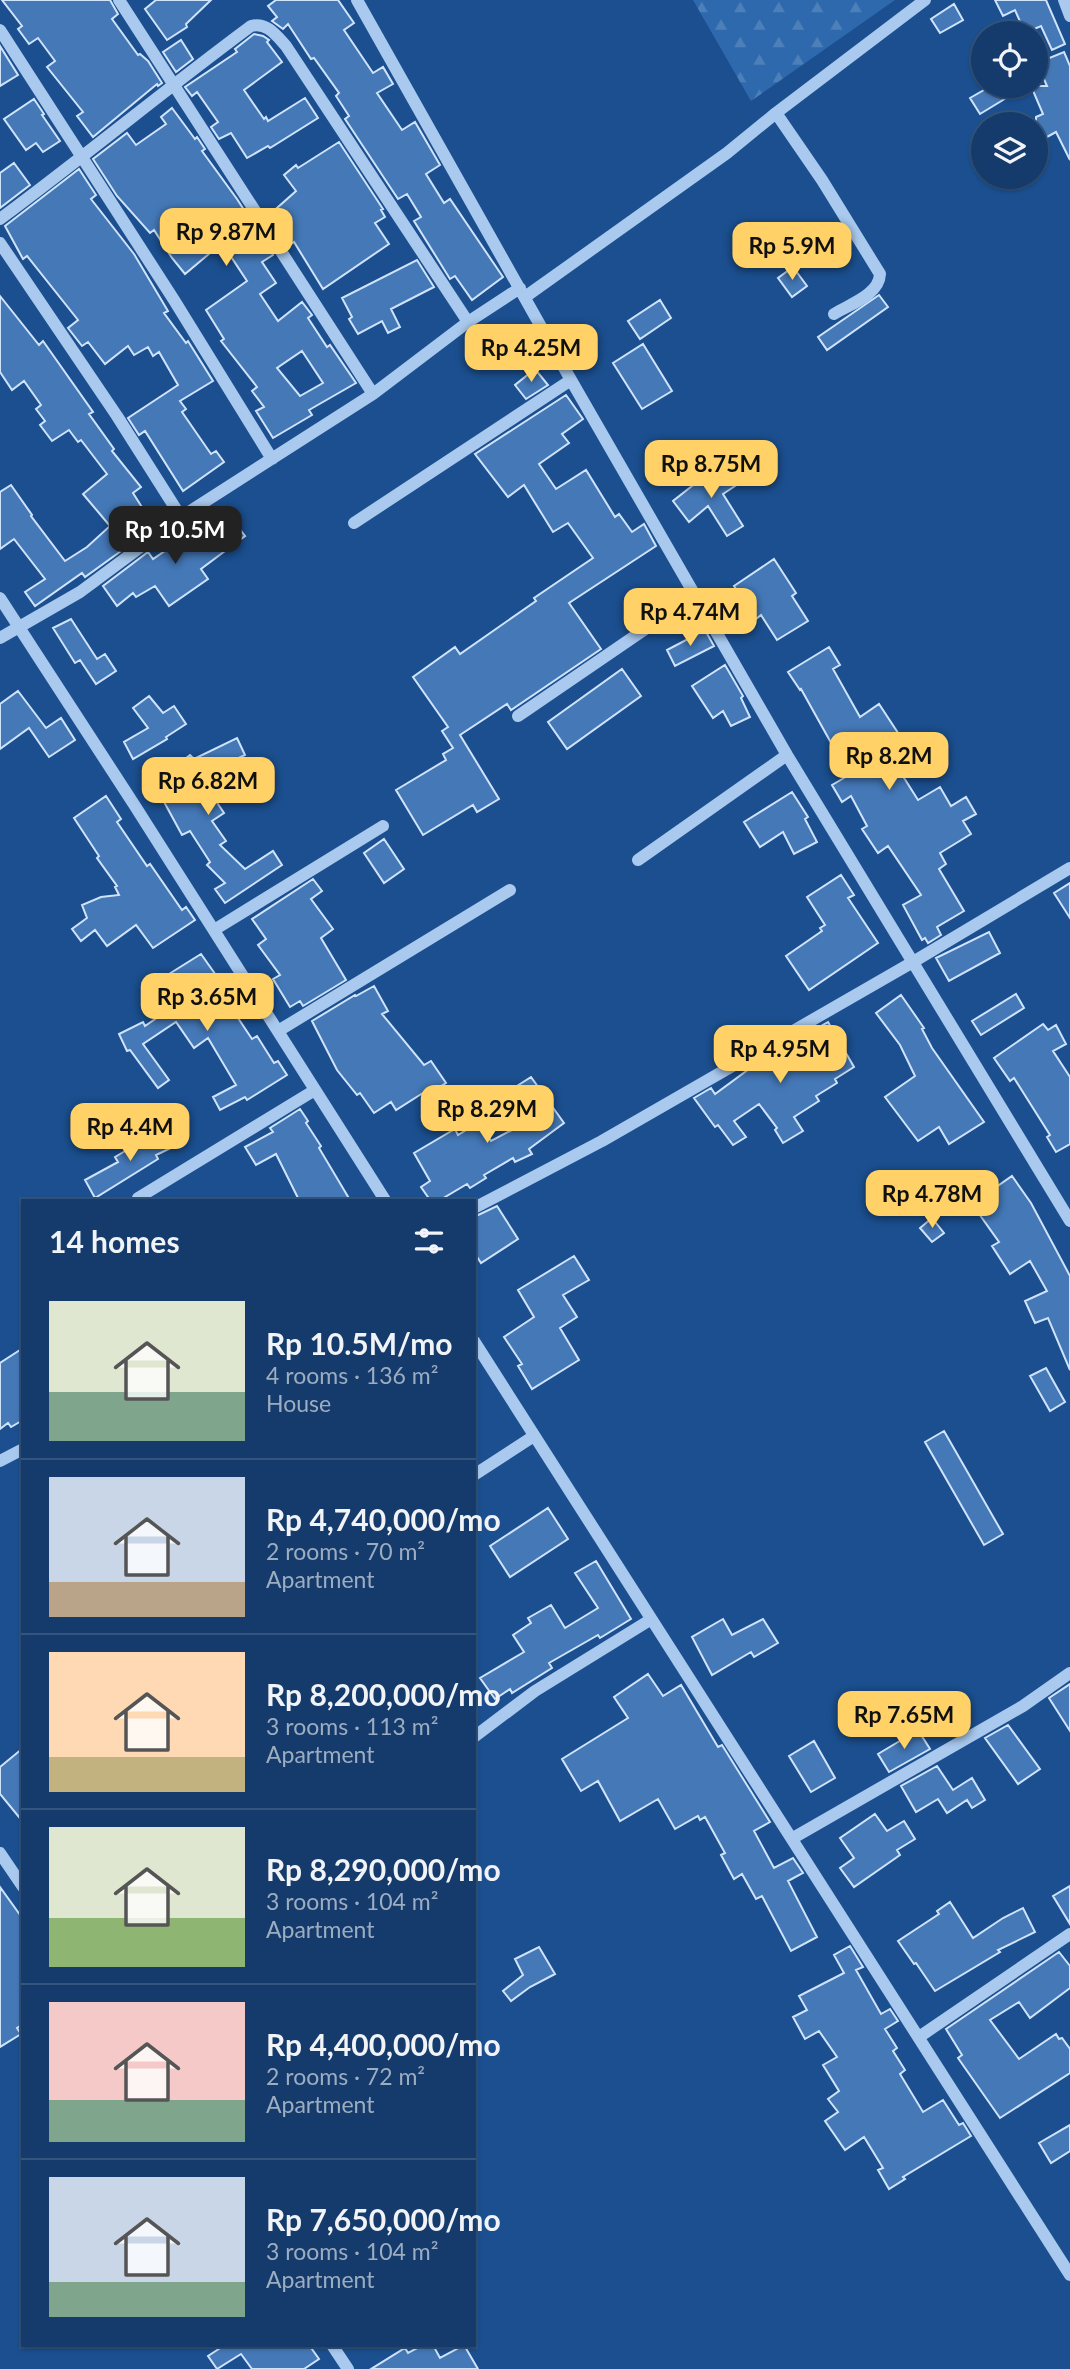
<!DOCTYPE html>
<meta charset="utf-8">
<style>
body{margin:0;font-family:Lato,sans-serif;background:#1d4271;color:#f1f3f6;height:100vh;display:flex;flex-direction:column;font-size:26px;white-space:nowrap}
*{box-sizing:border-box;margin:0}
p{font-size:23px;color:#9dadc1}
.icon{flex:none;width:38px;height:38px;fill:none;stroke:currentColor;stroke-width:2;stroke-linecap:round;stroke-linejoin:round}
.map{position:relative;flex:1;overflow:hidden}
.sheet{position:absolute;left:21px;top:1199px;width:455px;height:1148px;display:flex;flex-direction:column;background:#143b6b;border-radius:0px;box-shadow:0 2px 5px #0004,0 0 0 2px #33557e}
.sheet>*{flex:none}
.buttons{position:absolute;left:971px;top:21px;display:grid;gap:14px}
.buttons a{display:grid;place-items:center;width:77px;height:77px;border-radius:50%;background:#143b6b;box-shadow:0 2px 5px #0004,0 0 0 2px #33557e;font-size:35px}
.price{position:absolute;translate:-50% -60px;padding:0 16px;border-radius:14px;background:#ffd166;color:#111;font-size:23px;line-height:46px;filter:drop-shadow(0 2px 4px #0008)}
.price::after{content:'';position:absolute;left:50%;top:42px;width:21px;height:16px;margin-left:-10px;background:inherit;clip-path:polygon(0 0,100% 0,50% 100%)}
.price.current{background:#222;color:#fff}
ul{padding:0;list-style:none}
li{display:flex;align-items:center;gap:21px;height:175px;padding:0 28px}
li+li{border-top:2px solid #33557e}
li span{display:grid;place-items:center;flex:none;width:196px;height:140px;border-radius:0px;color:#555}
li>.icon{margin-inline-start:auto}
span .icon{width:84px;height:84px;fill:#fffc;stroke-width:1}
li b{font-size:30px}
h2{display:flex;justify-content:space-between;align-items:center;height:84px;padding:0 28px;font-size:30px}
.map>svg:first-child{display:block}
</style>
<div class="map">
<svg width="1070" height="2369" viewBox="0 0 1070 2369">
<defs>
<pattern id="forest-firs" width="22" height="20" patternUnits="userSpaceOnUse" patternTransform="scale(1.75)"><rect width="22" height="20" fill="#2e69ad"/><path d="M5 1l3.5 6h-7zM16 11l3.5 6h-7z" fill="#4d80b9"/></pattern>
</defs>
<rect width="100%" height="100%" fill="#1b4f8f"/>
<path fill="url(#forest-firs)" d="M693,0h202l-144,101z"/>
<path fill="#4478b7" stroke="#cfe3fa" stroke-width="2" fill-rule="evenodd" d="M2,0h108l8,14 -6,5 26,36 2,-1 8,7 14,22 -4,3 -1,-2 -64,53 -16,-21 6,-4 -36,-45 8,-6 -17,-23 -9,6 -11,-15 4,-3z
M156,0h55l-25,24 1,3 -20,13 -22,-31z
M276,0h62l16,23 -10,7 29,43 10,-6 10,17 -16,9 25,37 13,-8 25,43 -14,9 18,29 6,-4 53,78 -31,23 -17,-24 -5,3 -36,-58 7,-4 -14,-23 -9,5 -53,-80 4,-3 -13,-20 3,-3 -25,-35 -3,1 -23,-35 -5,5 -11,-8 5,-4 -9,-11z
M995,0h51l19,44 -13,6 -11,-24 -16,7 -10,-23 -12,6z
M954,4l9,16 -23,13 -9,-14z
M254,34l9,2 6,4 -2,2 15,20 -38,28 20,29 2,-2 2,4 37,-23 13,20 -48,30 -2,-2 -21,12 -16,-25 -12,6 -8,-12 7,-5 -21,-30 -5,4 -7,-9 52,-35 -2,-3z
M181,40l12,19 -17,13 -13,-20z
M0,46l18,29 -18,11z
M1064,52l6,14v94l-14,-28 -20,11v-26l7,-3 -12,-28h16l-10,-23z
M991,86h35l-46,28 -10,-16z
M34,99l10,15 -2,1 18,26 -17,11 -7,-9 -10,7 -22,-31z
M172,108l23,31 2,-2 8,12 -3,2 35,48 36,56 -11,7 14,21 -16,11 18,27 24,-19 10,13 -4,3 19,29 3,-2 26,38 -47,27 3,5 -39,23 -17,-27 8,-4 -12,-16 5,-4 -36,-46 3,-2 -18,-29 41,-29 -25,-38 -37,31 -13,-16 -18,-28 -4,3 -33,-37 -24,-37 34,-26 9,12 30,-21 -5,-7zM302,351l21,32 -23,13 -23,-28z
M339,142l44,67 -2,1 4,7 -10,6 14,21 -66,45 -29,-47 -6,4 -20,-30 28,-25 -12,-16 12,-10 2,3z
M14,163l16,22 -30,23v-35z
M79,169l17,26 -5,4 43,55 34,57 -4,2 22,30 2,-2 25,40 -33,20 6,8 -4,3 29,42 5,-3 8,11 -41,29 -38,-60 -6,4 -11,-17 50,-33 -19,-33 -6,4 -5,-9 -14,8 -6,-9 -23,18 -17,-22 -6,4 -14,-18 10,-8 -51,-64 -4,3 -18,-33z
M417,260l17,27 -43,22 9,18 -12,6 -6,-12 -24,13 -9,-15 3,-2 -10,-19z
M793,267l14,19 -15,11 -14,-19z
M879,295l9,12 -61,43 -9,-13z
M0,296l39,49 4,-4 50,71 -4,2 25,35 -2,2 29,36 -8,6 19,30 -16,10 3,5 -54,39 -3,-4 -47,33 -10,-14 20,-13 -31,-40 -14,10v-57l11,-7 21,30 -1,1 34,45 22,-14 23,-21 -27,-32 24,-20 -26,-34 -3,2 -9,-12 -17,11 -12,-16 5,-4 -9,-12 5,-4 -17,-24 -12,9 -12,-18z
M660,300l11,18 -31,21 -12,-18z
M643,344l29,47 -30,18 -29,-46z
M535,369l13,16 -22,14 -11,-14z
M566,395l17,24 -21,15 7,9 -30,21 17,25 30,-19 29,47 4,-3 13,18 12,-8 12,22 -87,57 32,46 -90,61 -4,-6 -47,31 39,64 -22,13 -4,-7 -50,30 -27,-45 50,-30 -3,-6 10,-6 -11,-17 6,-4 -35,-50 42,-30 5,7 76,-53 -2,-3 59,-40 -25,-35 -15,9 -29,-47 -16,12 -33,-43z
M720,464l15,22 -12,8 20,32 -16,10 -19,-30 -19,16 -16,-21z
M229,515l16,21 -44,33 7,10 -39,27 -14,-20 -19,11 -3,-4 -16,13 -14,-20 45,-34 5,7 28,-19 5,7z
M774,559l22,34 -4,3 16,25 -31,19 -16,-25 -5,4 -22,-33z
M71,619l26,40 8,-5 11,17 -20,13 -16,-24 -5,3 -22,-35z
M705,630l9,16 -39,20 -8,-16z
M829,647l11,18 -7,4 27,48 19,-13 25,38 10,-5 11,19 -18,10 1,3 -7,4 17,27 22,-13 11,19 15,-9 10,17 -13,7 8,13 -31,19 6,11 -7,5 25,42 -27,16 4,8 -13,8 -3,-5 -3,2 -19,-35 18,-10 -33,-49 -10,7 -16,-24 5,-3 -16,-30 -9,6 -10,-17 17,-10 -48,-86 -1,1 -12,-18z
M725,665l18,31 -2,2 9,19 -19,9 -8,-15 -10,7 -21,-32z
M622,669l19,27 -74,53 -19,-27z
M18,691l28,37 15,-10 14,22 -26,17 -20,-29 -29,21v-45z
M149,696l14,17 11,-7 12,18 -20,13 1,2 -34,20 -9,-17 24,-14 -15,-20z
M237,738l8,17 -46,21 25,37 -12,8 14,20 -6,4 25,24 28,-18 9,14 -57,38 -10,-14 10,-6 -18,-18 3,-3 -20,-31 -8,4 -19,-35 -2,2 -14,-20 32,-23 2,3 9,-7 4,4z
M792,792l16,25 -3,2 12,23 -23,12 -11,-22 -23,15 -16,-25z
M106,796l15,23 -4,3 30,44 3,-2 32,46 4,-3 9,13 -42,28 -17,-23 -29,21 -12,-16 -14,11 -9,-12 15,-11 -5,-13 19,-8 18,-2 -4,-8 2,-1 -20,-28 2,-2 -25,-38z
M384,839l20,30 -20,14 -20,-30z
M841,875l13,20 -6,3 30,45 -69,47 -23,-34 36,-25 -2,-3 5,-3 -18,-28z
M313,879l9,12 -11,8 22,30 -12,9 25,42 -43,26 -3,-5 -10,6 -17,-28 7,-4 -22,-30 8,-6 -14,-20z
M1070,883v35l-16,-25z
M989,932l11,21 -51,28 -13,-23z
M201,954l24,34 -5,3 32,48 5,-3 17,27 4,-2 9,14 -40,25 -2,-3 -25,13 -7,-13 23,-12 -28,-47 -14,10 -18,-26 -33,22 26,36 -11,8 -28,-38 -3,1 -8,-17 24,-12 2,4 32,-22 -16,-25z
M374,986l14,25 -6,3 42,51 7,-4 15,22 -18,11 -2,-3 -30,19 -5,-8 -17,11 -14,-20 -3,2 -20,-25 -25,-49 43,-26 1,1z
M1016,994l8,14 -43,27 -9,-14z
M901,995l23,33 -2,1 10,19 52,74 -35,22 -10,-17 -21,14 -33,-44 30,-21 -15,-31 -24,-32z
M828,1022l26,45 -19,12 2,4 -21,13 3,5 -25,16 9,14 -20,12 -8,-13 2,-2 -18,-24 -25,17 12,16 -13,8 -15,-20 -3,2 -21,-29 17,-10 4,6 45,-33 3,4 30,-18 -3,-4z
M1043,1024l5,6 8,-5 10,19 -13,7 17,26v67l-14,8 -9,-15 3,-2 -36,-57 -4,3 -16,-23z
M531,1077l33,46 -35,26 3,5 -17,8 -2,-4 -29,17 2,3 -16,10 -3,-4 -27,16h-10l-9,-13 9,-6 -16,-28 41,-24 3,6 21,-13 12,19 34,-18 -19,-30z
M300,1109l8,12 -2,2 15,23 -2,2 31,52h-51l-23,-46 -20,11 -11,-18 28,-15 -3,-4z
M164,1128l9,19 -17,8 2,4 -63,39 -10,-18 33,-18 -3,-5z
M1012,1176l19,27 39,73v94l-22,-52 -13,5 -10,-22 22,-10 -17,-30 -20,13 -18,-28 7,-4 -27,-38z
M497,1206l21,33 -37,24 -7,-11v-35z
M932,1218l12,15 -12,9 -12,-14z
M574,1256l15,24 -26,15 14,22 -17,11 19,32 -47,29 -14,-23 4,-2 -18,-27 30,-20 -16,-27z
M23,1348v72l-12,7 -3,-4 -8,6v-66z
M1046,1368l19,34 -15,9 -20,-35z
M944,1431l59,103 -19,11 -59,-103z
M548,1508l20,31 -58,38 -20,-31z
M596,1561l35,58 -31,19 -2,-3 -49,28 3,5 -40,25 -2,-4 -15,10 -15,-21 44,-26 -11,-17 18,-12 -3,-5 23,-13 14,23 33,-20 -23,-35z
M723,1619l9,16 31,-16 15,24 -24,14 -3,-5 -39,23 -20,-38z
M648,1674l15,22 18,-11 37,62 4,-2 48,77 -16,9 20,37 19,-10 10,15 -15,8 29,56 -26,14 -29,-55 -6,3 -14,-25 -8,5 -13,-24 4,-2 -20,-36 -5,3 -2,-4 -23,13 -17,-30 -38,22 -22,-40 -17,10 -19,-32 66,-41 -14,-21z
M1070,1684v47l-21,-33z
M1008,1725l32,44 -22,15 -33,-46z
M918,1730l12,19 -41,23 -11,-18z
M814,1741l21,37 -24,14 -22,-36z
M23,1748v74l-23,-28v-27z
M937,1766l16,24 19,-12 13,22 -13,8 -5,-8 -20,13 -9,-14 -22,13 -15,-26z
M875,1814l12,17 17,-10 11,18 -18,11 3,5 -46,32 -14,-19 14,-10 -14,-20z
M1070,1886v38l-17,-28z
M0,1887l23,32v105l-6,4 4,6 -21,13z
M950,1902l23,36 30,-20 20,-10 12,24 -37,18 2,2 -65,39 -19,-28 -2,1 -16,-23 41,-27 -2,-3z
M850,1946l13,21 -7,3 25,44 9,-5 8,12 -13,8 12,19 -4,3 12,19 -5,4 23,38 20,-12 16,25 4,-2 8,13 -68,41 2,2 -16,10 -11,-19 5,-2 -19,-31 -19,13 -20,-29 13,-9 -10,-13 11,-8 -16,-26 14,-8 -18,-26 -14,8 -12,-22 14,-7 -8,-14 45,-23 -10,-18z
M539,1947l16,27 -25,13 -19,14 -8,-10 20,-16 -8,-16z
M1059,1952l11,14v22l-40,30 -11,-16 -29,18 29,39 37,-25 3,5 3,-1 8,11v24l-70,45 -42,-60 4,-3 -16,-26z
M1070,2125v26l-19,12 -12,-20z
M225,2345h84l10,14 -15,10h-52l-11,-15 -24,15 -9,-13z
M423,2345h10l7,13 24,-13 14,24h-107l34,-21 3,5z"/>
<g fill="none" stroke-linecap="round" stroke-linejoin="round">
<path stroke="#a9c9ee" stroke-width="12" d="M119,0l254,394
M357,0l214,380 216,375 283,466
M1064,0l6,16
M0,30l174,270 98,159
M776,113l46,67 58,94c-1,21 -30,30 -46,40
M0,219c85,-63 166,-130 251,-193 16,-4 25,9 35,20l182,276
M0,243l117,173 64,101 -101,75 -80,46
M525,297l202,-144 49,-40 149,-113
M181,517l192,-123 95,-72 52,-34
M354,523l217,-143
M0,598l135,208 250,394
M518,716l177,-121
M638,860l149,-105
M214,930l169,-104
M278,1031l232,-141
M138,1198l177,-108
M474,1208l128,-67 311,-179 157,-94
M474,1341l596,934
M0,1461l23,-12
M474,1475l60,-39
M474,1737l61,-46 115,-71
M793,1838l230,-132 47,-33
M0,1853l23,34
M919,2037l151,-103
M332,2345l16,24"/>
</g>
</svg>
<div class="buttons">
<a><svg class="icon" aria-label="locate" viewBox="0 0 24 24"><circle cx="12" cy="12" r="6"/><path d="M12 2v4M12 18v4M2 12h4M18 12h4"/></svg></a>
<a><svg class="icon" aria-label="layers" viewBox="0 0 24 24"><path d="M12 4l9 5-9 5-9-5zM3 14l9 5 9-5"/></svg></a>
</div>
<b class="price" style="left:226px;top:268px">Rp 9.87M</b>
<b class="price" style="left:792px;top:282px">Rp 5.9M</b>
<b class="price" style="left:531px;top:384px">Rp 4.25M</b>
<b class="price" style="left:711px;top:500px">Rp 8.75M</b>
<b class="price current" style="left:175px;top:566px">Rp 10.5M</b>
<b class="price" style="left:690px;top:648px">Rp 4.74M</b>
<b class="price" style="left:889px;top:792px">Rp 8.2M</b>
<b class="price" style="left:208px;top:817px">Rp 6.82M</b>
<b class="price" style="left:207px;top:1033px">Rp 3.65M</b>
<b class="price" style="left:780px;top:1085px">Rp 4.95M</b>
<b class="price" style="left:487px;top:1145px">Rp 8.29M</b>
<b class="price" style="left:130px;top:1163px">Rp 4.4M</b>
<b class="price" style="left:932px;top:1230px">Rp 4.78M</b>
<b class="price" style="left:904px;top:1751px">Rp 7.65M</b>
<section class="sheet">
<h2>14 homes<svg class="icon" aria-label="filters" viewBox="0 0 24 24"><path d="M4 7h16M4 17h16"/><circle cx="9" cy="7" r="2"/><circle cx="15" cy="17" r="2"/></svg></h2>
<ul>
<li><span style="background:linear-gradient(#dfe7d0 65%,#7fa58c 0)"><svg class="icon" aria-label="home" viewBox="0 0 24 24"><path d="M3 11l9-7 9 7M6 9v11h12V9"/></svg></span><div><b>Rp 10.5M/mo</b><p>4 rooms · 136 m²</p><p>House</p></div></li>
<li><span style="background:linear-gradient(#c9d6e8 75%,#b9a48a 0)"><svg class="icon" aria-label="home" viewBox="0 0 24 24"><path d="M3 11l9-7 9 7M6 9v11h12V9"/></svg></span><div><b>Rp 4,740,000/mo</b><p>2 rooms · 70 m²</p><p>Apartment</p></div></li>
<li><span style="background:linear-gradient(#ffd9b3 75%,#c2b280 0)"><svg class="icon" aria-label="home" viewBox="0 0 24 24"><path d="M3 11l9-7 9 7M6 9v11h12V9"/></svg></span><div><b>Rp 8,200,000/mo</b><p>3 rooms · 113 m²</p><p>Apartment</p></div></li>
<li><span style="background:linear-gradient(#dfe7d0 65%,#8fb573 0)"><svg class="icon" aria-label="home" viewBox="0 0 24 24"><path d="M3 11l9-7 9 7M6 9v11h12V9"/></svg></span><div><b>Rp 8,290,000/mo</b><p>3 rooms · 104 m²</p><p>Apartment</p></div></li>
<li><span style="background:linear-gradient(#f6c9c9 70%,#7fa58c 0)"><svg class="icon" aria-label="home" viewBox="0 0 24 24"><path d="M3 11l9-7 9 7M6 9v11h12V9"/></svg></span><div><b>Rp 4,400,000/mo</b><p>2 rooms · 72 m²</p><p>Apartment</p></div></li>
<li><span style="background:linear-gradient(#c9d6e8 75%,#7fa58c 0)"><svg class="icon" aria-label="home" viewBox="0 0 24 24"><path d="M3 11l9-7 9 7M6 9v11h12V9"/></svg></span><div><b>Rp 7,650,000/mo</b><p>3 rooms · 104 m²</p><p>Apartment</p></div></li>
</ul>
</section>
</div>
